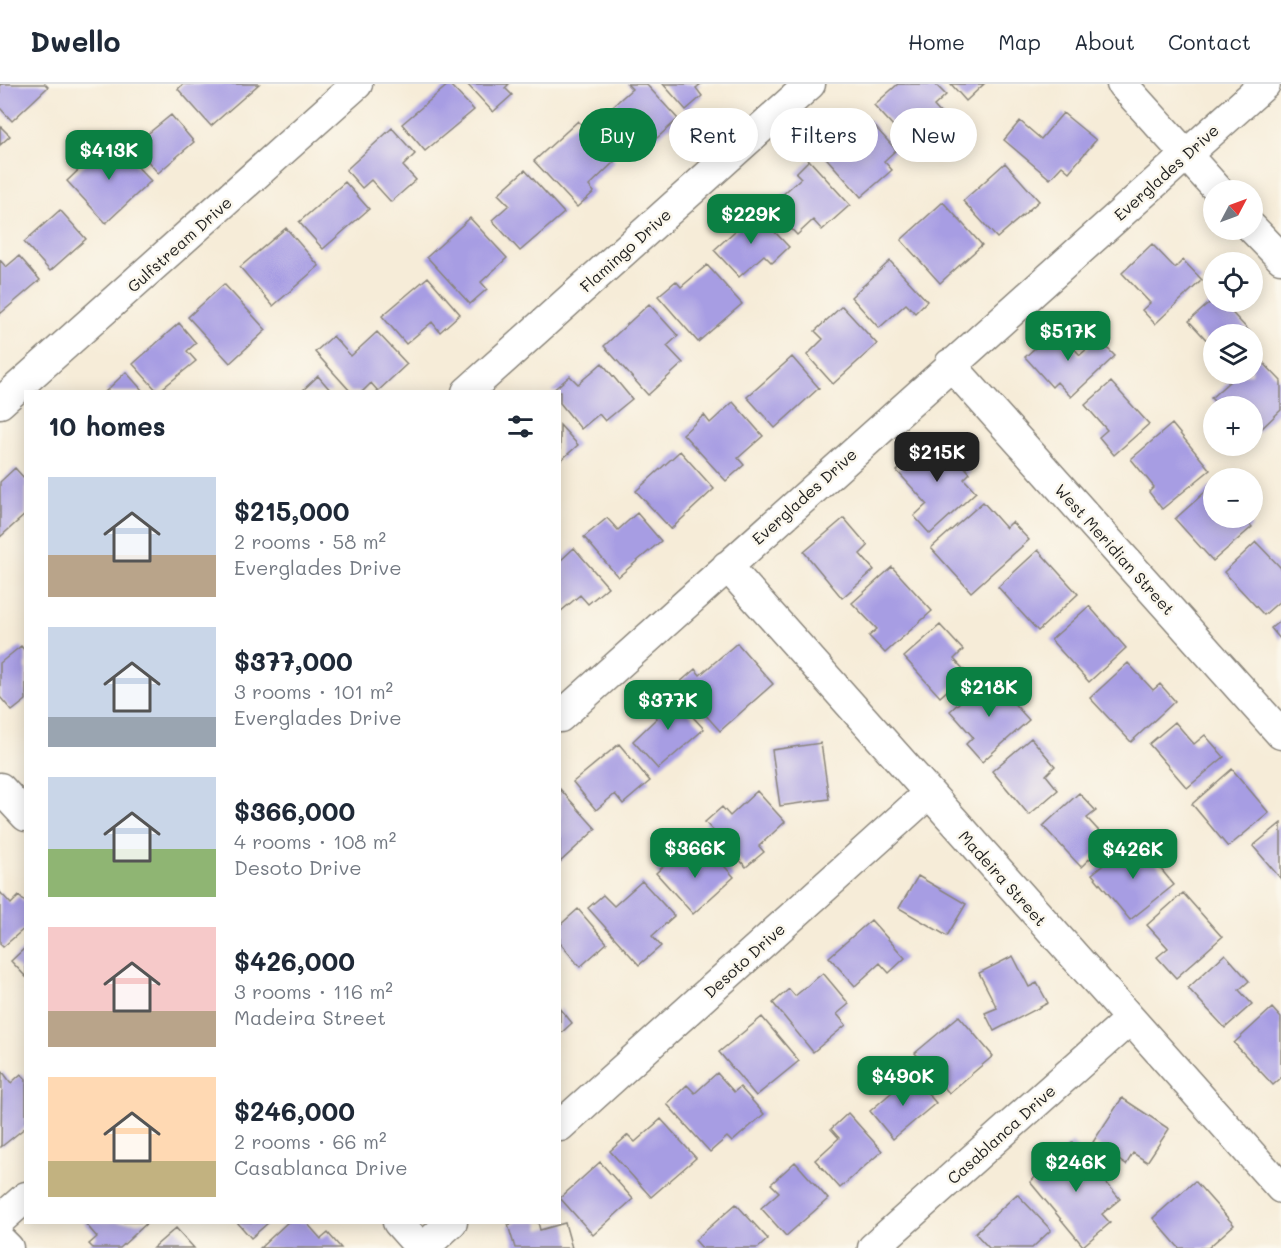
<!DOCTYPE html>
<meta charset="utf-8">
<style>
body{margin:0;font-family:Mali,sans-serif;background:#f6f6f7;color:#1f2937;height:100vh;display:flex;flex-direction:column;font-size:22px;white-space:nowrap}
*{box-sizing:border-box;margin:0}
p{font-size:20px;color:#747a83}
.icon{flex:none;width:33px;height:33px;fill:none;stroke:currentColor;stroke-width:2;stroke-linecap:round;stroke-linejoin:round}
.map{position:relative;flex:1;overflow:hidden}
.side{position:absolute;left:24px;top:306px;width:537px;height:834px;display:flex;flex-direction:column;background:#fff;border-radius:0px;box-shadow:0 3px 15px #0003}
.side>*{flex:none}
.hud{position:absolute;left:579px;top:24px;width:570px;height:54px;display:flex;gap:12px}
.needle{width:39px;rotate:49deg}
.buttons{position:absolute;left:1203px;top:96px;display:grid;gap:12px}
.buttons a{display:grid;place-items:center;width:60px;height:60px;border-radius:50%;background:#fff;box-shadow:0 3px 15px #0003;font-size:30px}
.price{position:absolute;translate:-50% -51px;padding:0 14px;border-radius:12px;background:#0b8043;color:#fff;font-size:20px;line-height:39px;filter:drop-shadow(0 2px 3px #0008)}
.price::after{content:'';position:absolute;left:50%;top:36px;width:18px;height:14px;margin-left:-9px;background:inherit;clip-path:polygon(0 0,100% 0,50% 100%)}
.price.selected{background:#222;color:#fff}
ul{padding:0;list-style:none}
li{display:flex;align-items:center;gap:18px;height:150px;padding:0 24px}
li span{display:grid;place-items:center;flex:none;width:168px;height:120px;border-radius:0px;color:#555}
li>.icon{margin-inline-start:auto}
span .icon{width:72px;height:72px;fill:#fffc;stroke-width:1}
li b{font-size:26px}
h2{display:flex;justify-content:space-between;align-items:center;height:72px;padding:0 24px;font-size:26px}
.tag{padding:0 21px;border-radius:27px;background:#fff;box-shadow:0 3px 15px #0003;font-size:21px;line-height:54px}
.tag.selected{background:#0b8043;color:#fff}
header{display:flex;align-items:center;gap:36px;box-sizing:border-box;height:84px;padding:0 30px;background:#fff;border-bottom:2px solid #e0e1e3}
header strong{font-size:28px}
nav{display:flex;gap:33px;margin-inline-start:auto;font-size:21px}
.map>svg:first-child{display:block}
</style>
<header>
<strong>Dwello</strong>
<nav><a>Home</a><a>Map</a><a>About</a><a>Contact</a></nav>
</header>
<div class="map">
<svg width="1281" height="1164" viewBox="0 0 1281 1164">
<rect width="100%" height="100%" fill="#fbf7ec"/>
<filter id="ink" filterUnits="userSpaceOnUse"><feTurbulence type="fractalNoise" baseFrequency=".0167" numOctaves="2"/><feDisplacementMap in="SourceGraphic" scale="12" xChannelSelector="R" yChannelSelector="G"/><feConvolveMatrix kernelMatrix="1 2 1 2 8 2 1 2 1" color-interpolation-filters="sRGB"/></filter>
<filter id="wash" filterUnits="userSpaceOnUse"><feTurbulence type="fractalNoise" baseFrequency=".008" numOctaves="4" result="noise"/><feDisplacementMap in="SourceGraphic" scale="24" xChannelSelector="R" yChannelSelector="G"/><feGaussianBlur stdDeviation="1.35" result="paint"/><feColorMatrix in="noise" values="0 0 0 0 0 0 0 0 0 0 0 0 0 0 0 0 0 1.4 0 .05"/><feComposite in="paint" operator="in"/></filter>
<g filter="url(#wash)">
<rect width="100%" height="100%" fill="#f6ecd8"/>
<g id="blocks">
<path fill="#a79de3" d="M0,0h45l3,3 -36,34 -12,-13z
M183,0h76l-48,42 -33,-37z
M449,0l25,26 -49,41 -23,-27z
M467,0h42l-4,4 7,7 -19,17z
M627,0h19l32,35 -21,19 -9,-10 -25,23 -27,-30 36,-32z
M663,0h38l-5,4 6,8 -16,14z
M898,0h37l11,11 -12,11 15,17 -32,29 -43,-47z
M951,0h33l-18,17z
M1063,29l33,27 -27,32 -7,-6 -12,13 -46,-39 16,-19 21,18z
M171,31l23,27 -36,31 -24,-28z
M869,36l27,30 -12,11 8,9 -31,27 -41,-46 17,-15 6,7z
M578,37l37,40 -26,25 5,6 -17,15 -43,-46z
M0,42l10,10 -10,9z
M392,44l23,26 -12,12 13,14 -25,22 -20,-22 -9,8 -16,-18z
M111,55l40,42 -45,42 -39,-42z
M809,76l41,45 -28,25 -9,-10 -16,15 -27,-29 31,-28 -5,-5z
M1005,79l34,38 -42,37 -34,-37z
M525,86l39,43 -44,38 -28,-31 17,-15 -11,-11z
M345,98l24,27 -46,40 -24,-27z
M943,118l39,43 -42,38 -39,-43z
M60,126l26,29 -36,32 -26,-29z
M756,128l33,35 -17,16 -8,-8 -25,22 -25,-27z
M470,134l37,40 -26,24 6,7 -17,15 -43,-47z
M286,144l33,38 -46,40 -33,-39z
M1152,160l23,24 8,-8 19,20 -47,44 -13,-14 8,-7 -28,-30z
M19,172l21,24 -40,34v-54l6,7z
M890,177l37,40 -12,12 -9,-9 -27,24 -28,-31z
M707,181l35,39 -44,38 -40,-46 18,-15 5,6z
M428,193l32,37 -20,18 -8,-10 -26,22 -24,-28z
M224,200l42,46 -36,33 -42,-46z
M1214,215v3h8l30,32h-38v14l-25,-27z
M649,220l29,32 -11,10 16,17 -35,32 -44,-49z
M842,222l35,38 -44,40 -26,-29 16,-16 -8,-8z
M179,239l17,20 -9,8 9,10 -38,31 -25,-28z
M1056,245l24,26 18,-16 17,17 -44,41 -14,-15 -5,5 -27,-30z
M377,248l30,32 -29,27 -7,-8 -9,9h-11l-36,-40 18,-16 18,20z
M1257,272l24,25v29l-24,23 -5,-4v-23h-33l-8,-8 27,-24h14v-14z
M792,273l27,31 -44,40 -28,-31z
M602,279l30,36 -27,22 -6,-7 -18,15 -21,-26v-11h-9l19,-16 8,8z
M126,288l16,18 -2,2h-35z
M318,292l14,16h-31z
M1111,298l38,42 -35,31 -15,-18 8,-7 -22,-25z
M733,318l30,34 -25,22 6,7 -18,16 -43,-47 21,-19 6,8z
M1172,340l38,46 -48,39 -13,-17 5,-5 -23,-28z
M560,341l18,20 -18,16z
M936,351l34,38 -6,6 12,13 -46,42 -16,-18 13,-12 -30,-33z
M680,367l34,38 -43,40 -35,-38z
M15,384l11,12v34l-26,23v-55z
M1214,400v34h30l8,9 -39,34 -38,-42z
M983,418l23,26 6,-6 17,18 -58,52 -40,-44z
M637,429l24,28 -43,36 -34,-40 23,-19 11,12z
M844,434l24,28 -8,8 14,16 -32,28 -38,-46z
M1256,458l25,26v32l-17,15 -40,-43z
M574,464l34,39 -20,17 -8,-9 -20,17v-51z
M1038,466l40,44 -40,37 -40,-44z
M892,483l40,44 -47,42 -16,-17 8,-7 -25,-26z
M1089,522l37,42 -37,34 -38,-42z
M1281,536v20l-10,-12z
M940,541l23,25 -9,9 13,14 -27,24 -36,-40z
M737,559l36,41 -53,47 -42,-47 17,-15 5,6z
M21,562l5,6v48l-14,11 -12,-14v-34z
M1128,579l25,27 7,-6 15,17 -44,41 -41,-44z
M989,592l40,44 -47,42 -16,-18 7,-7 -23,-26z
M670,608l34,37 -46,40 -25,-28 24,-23 -8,-8z
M1175,638l19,22 11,-9 19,22 -37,31 -38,-44z
M1031,654l24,28 -9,9 12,15 -29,25 -37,-44z
M821,659l8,56 -49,7 -8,-56z
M619,660l31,37 -27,23 -8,-10 -19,16 -23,-28z
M1232,685l37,44 -41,34 -36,-43z
M560,705l36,40 -36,33z
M757,707l28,31 -26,24 5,6 -18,15 -41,-45 17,-15 8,9z
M1079,709l17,18 -9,7 21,23 -27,26 -38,-41z
M1281,739v56l-28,-33z
M1136,755l38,46 -44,35 -38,-46z
M710,766l24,27 -41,37 -37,-41 23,-21 13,14z
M918,792l48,28 -19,32 -48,-28z
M642,797l32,35 -22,20 9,10 -22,19 -51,-57 15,-13 11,11z
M0,808l11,12 8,-8 7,7v24l-23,20 -3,-3z
M1183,809l39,44 -46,41 -19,-21 11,-9 -21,-23z
M578,825l29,34 -27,24 -20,-24v-18z
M871,836l34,38 -16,15 -9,-10 -25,23 -26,-29z
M26,863v30l-15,-16z
M1225,870l24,27 -10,9 13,14 -27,24 -37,-40z
M1013,872l16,31 8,-4 11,20 -54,28 -9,-18 12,-5 -18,-35z
M823,889l26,31 -12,10 9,11 -33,27 -40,-49 16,-14 6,7z
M560,924l12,15 -12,11z
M1272,924l9,10v60l-8,7 -39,-42z
M959,932l34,40 -44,37 -34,-40z
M762,933l37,44 -43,35 -37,-44z
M2,987l9,12 10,-9 5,5v48l-25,20z
M717,989l17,19 6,-5 24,27 -32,28 -5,-5 -17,15 -43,-48 20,-19 8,8z
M912,991l24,28 -43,36 -23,-28z
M1122,1014l47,31 -22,33 -14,-9 -7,12 -33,-23z
M848,1029l34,38 -42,37 -25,-28 24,-22 -8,-9z
M661,1035l35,39 -45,39 -41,-46 18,-16 7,7z
M1072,1058l48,57 -18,15 8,9 -27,23 -53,-64z
M600,1078l33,37 -40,36 -33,-37z
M795,1078l33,37 -42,37 -25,-28 18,-16 -8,-8z
M1195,1097l39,44 -26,23h-29l-26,-30z
M1017,1110l34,36 -19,18h-43l-14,-15z
M736,1120l32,35 -10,9h-56l-7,-8z
M84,1138h64l-28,26h-27l-4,-4 8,-7z
M237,1138h32l-18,16z
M288,1138h18l15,17 7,-6 13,15h-81z
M517,1138h21l2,8 25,-7 7,25h-57l-7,-23z
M176,1144l18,20h-41z"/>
</g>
</g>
<g filter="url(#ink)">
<use href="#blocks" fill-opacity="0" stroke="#89847a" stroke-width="1.5"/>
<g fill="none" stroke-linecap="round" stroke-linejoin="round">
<g stroke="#89847a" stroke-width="33">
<path id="street" d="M1122,0l96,106
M1252,144l29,30
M950,280l331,370
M467,308l343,-308
M0,319l357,-319
M727,482l554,622
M560,633l705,-633
M0,704l26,28
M560,1042l368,-332
M0,1136l26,-23
M398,1138l23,26
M0,1156l8,8
M423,1164l29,-26
M873,1164l257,-229"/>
</g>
<use href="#street" stroke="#fff" stroke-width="30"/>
</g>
</g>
<g text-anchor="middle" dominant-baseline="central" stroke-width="5" stroke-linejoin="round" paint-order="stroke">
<g font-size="16" fill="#1c1c1c" stroke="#fbf7ec">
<text transform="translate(1166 88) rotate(-42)">Everglades Drive</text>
<text transform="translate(179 160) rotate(-42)">Gulfstream Drive</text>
<text transform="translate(625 166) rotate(-42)">Flamingo Drive</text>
<text transform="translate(804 412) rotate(-42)">Everglades Drive</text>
<text transform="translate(1115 465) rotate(48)">West Meridian Street</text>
<text transform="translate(1003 794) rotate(48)">Madeira Street</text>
<text transform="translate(744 876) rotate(-42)">Desoto Drive</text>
<text transform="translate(1001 1050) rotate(-42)">Casablanca Drive</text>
</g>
</g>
</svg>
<div class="buttons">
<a><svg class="needle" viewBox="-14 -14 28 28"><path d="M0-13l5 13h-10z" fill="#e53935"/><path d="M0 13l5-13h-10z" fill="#747a83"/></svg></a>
<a><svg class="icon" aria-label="locate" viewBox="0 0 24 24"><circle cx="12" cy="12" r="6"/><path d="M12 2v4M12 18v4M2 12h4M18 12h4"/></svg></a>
<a><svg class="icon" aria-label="layers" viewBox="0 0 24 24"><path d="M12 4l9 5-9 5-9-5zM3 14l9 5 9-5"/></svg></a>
<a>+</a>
<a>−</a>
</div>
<b class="price" style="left:109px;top:97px">$413K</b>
<b class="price" style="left:751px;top:161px">$229K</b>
<b class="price" style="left:1068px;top:278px">$517K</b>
<b class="price selected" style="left:937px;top:399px">$215K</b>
<b class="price" style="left:989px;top:634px">$218K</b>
<b class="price" style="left:668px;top:647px">$377K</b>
<b class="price" style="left:695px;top:795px">$366K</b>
<b class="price" style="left:1133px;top:796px">$426K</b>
<b class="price" style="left:903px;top:1023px">$490K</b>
<b class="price" style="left:1076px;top:1109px">$246K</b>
<div class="hud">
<a class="tag selected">Buy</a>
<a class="tag">Rent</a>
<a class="tag">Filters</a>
<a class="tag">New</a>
</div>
<section class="side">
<h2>10 homes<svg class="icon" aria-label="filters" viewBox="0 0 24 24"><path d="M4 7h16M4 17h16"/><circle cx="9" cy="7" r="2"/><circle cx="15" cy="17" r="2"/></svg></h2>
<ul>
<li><span style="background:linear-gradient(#c9d6e8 65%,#b9a48a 0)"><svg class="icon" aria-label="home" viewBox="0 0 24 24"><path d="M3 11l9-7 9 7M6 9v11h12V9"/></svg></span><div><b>$215,000</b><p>2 rooms · 58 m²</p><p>Everglades Drive</p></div></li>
<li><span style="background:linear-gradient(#c9d6e8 75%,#9aa5b1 0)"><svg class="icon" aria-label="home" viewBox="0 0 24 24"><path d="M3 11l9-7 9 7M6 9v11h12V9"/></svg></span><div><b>$377,000</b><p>3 rooms · 101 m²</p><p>Everglades Drive</p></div></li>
<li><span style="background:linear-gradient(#c9d6e8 60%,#8fb573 0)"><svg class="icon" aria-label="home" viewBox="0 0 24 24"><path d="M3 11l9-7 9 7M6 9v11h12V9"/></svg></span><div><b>$366,000</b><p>4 rooms · 108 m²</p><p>Desoto Drive</p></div></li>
<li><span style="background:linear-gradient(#f6c9c9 70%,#b9a48a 0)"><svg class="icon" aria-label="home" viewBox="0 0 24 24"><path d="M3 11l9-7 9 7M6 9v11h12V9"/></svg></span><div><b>$426,000</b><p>3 rooms · 116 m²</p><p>Madeira Street</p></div></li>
<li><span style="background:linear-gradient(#ffd9b3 70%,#c2b280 0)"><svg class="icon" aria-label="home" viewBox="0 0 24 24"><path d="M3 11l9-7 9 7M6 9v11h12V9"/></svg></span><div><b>$246,000</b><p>2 rooms · 66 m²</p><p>Casablanca Drive</p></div></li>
</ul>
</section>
</div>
